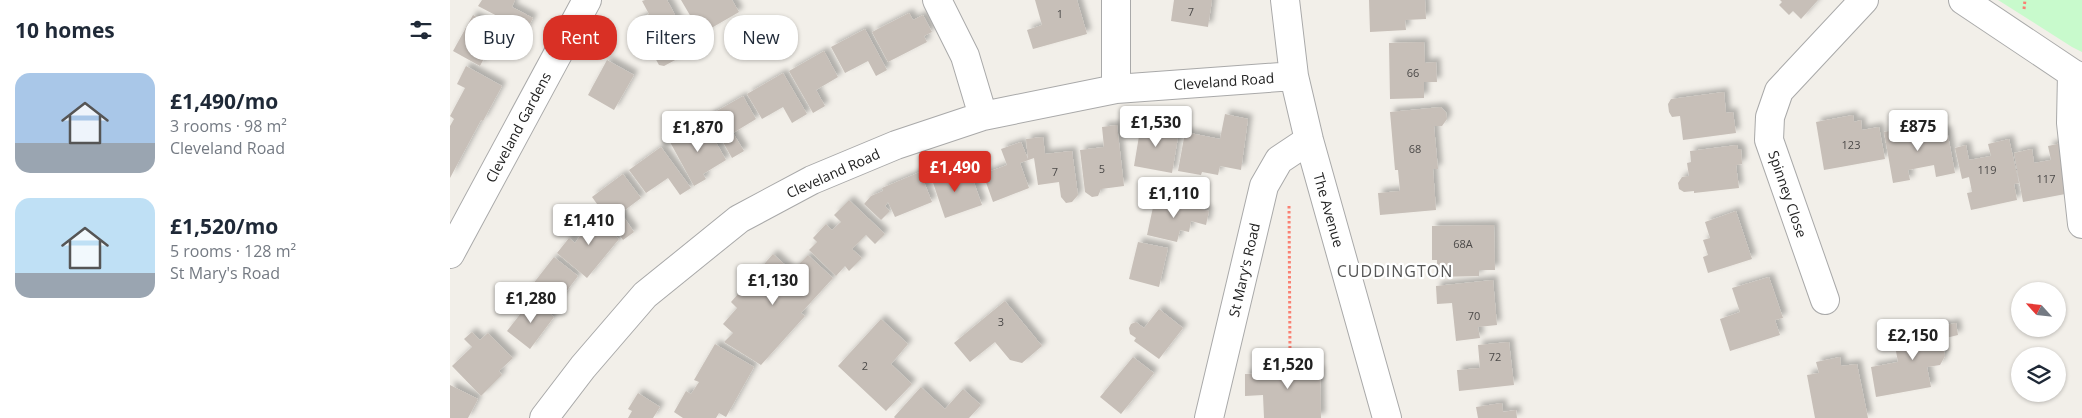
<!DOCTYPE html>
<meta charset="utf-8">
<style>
body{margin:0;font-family:"Open Sans",sans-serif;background:#f6f6f7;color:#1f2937;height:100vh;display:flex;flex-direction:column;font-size:19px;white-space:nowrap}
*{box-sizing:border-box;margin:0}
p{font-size:16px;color:#747a83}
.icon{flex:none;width:28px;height:28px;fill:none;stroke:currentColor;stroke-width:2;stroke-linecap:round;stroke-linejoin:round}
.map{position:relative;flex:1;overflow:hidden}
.sheet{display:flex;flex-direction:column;background:#fff;width:450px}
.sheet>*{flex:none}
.guide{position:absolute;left:15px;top:15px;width:475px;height:45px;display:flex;gap:10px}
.needle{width:32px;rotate:297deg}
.tools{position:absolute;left:1561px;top:282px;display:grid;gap:10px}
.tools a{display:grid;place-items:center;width:55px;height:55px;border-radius:50%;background:#fff;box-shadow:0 1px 4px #0004;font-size:25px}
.price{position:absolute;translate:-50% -42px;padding:0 11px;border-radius:5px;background:#fff;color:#222;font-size:16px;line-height:32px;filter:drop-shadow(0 1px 2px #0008)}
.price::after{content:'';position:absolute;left:50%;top:30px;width:15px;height:11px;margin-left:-8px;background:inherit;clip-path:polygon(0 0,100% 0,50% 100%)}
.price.current{background:#d93025;color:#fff}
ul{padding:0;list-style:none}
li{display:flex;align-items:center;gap:15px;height:125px;padding:0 15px}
li span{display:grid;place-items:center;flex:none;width:140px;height:100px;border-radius:15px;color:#555}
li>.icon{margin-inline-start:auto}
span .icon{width:60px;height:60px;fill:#fffc;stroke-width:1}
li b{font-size:21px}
h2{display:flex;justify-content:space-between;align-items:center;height:60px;padding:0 15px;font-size:21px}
.pill{padding:0 18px;border-radius:20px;background:#fff;box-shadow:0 1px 4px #0004;font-size:18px;line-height:45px}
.pill.current{background:#d93025;color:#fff}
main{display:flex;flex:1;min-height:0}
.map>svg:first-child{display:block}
</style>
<main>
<section class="sheet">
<h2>10 homes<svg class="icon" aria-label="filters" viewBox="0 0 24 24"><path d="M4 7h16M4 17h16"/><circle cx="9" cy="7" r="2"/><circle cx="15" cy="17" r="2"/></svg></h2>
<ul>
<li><span style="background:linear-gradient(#a9c7e8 70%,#9aa5b1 0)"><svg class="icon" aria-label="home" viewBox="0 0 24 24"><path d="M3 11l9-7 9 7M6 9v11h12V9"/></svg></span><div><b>£1,490/mo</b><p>3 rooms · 98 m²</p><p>Cleveland Road</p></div></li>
<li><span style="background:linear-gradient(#bfe0f5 75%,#9aa5b1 0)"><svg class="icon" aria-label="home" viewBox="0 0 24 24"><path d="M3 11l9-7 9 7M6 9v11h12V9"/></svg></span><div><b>£1,520/mo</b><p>5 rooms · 128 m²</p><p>St Mary's Road</p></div></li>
</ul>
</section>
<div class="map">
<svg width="1632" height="418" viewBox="0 0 1632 418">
<defs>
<filter id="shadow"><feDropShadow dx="4.5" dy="-4.5" stdDeviation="2.5" flood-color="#0004"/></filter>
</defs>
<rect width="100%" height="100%" fill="#f2efe9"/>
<path fill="#c8facc" d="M1548,0h84v52l-10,-5z"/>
<path fill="#c7bfb8" filter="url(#shadow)" d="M32,0h33l-3,7 21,11 -7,13 -48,-25z
M195,0h22l21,39 -15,8 5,8 -1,4 -13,7 -5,-1 -5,-9 -2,1 -19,-34 16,-9 -7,-13z
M231,0h51l7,12 -38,22z
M585,0h42l10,34 -54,15 -6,-19 15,-5z
M724,0h38l-4,27 -37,-6z
M919,0h56l1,19 -21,1 1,10 -36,2z
M1330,0h38l-17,19 -8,-8 -4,4 -10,-10 3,-3z
M459,13l4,7 10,-5 9,17 -8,4 3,6 -39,20 -16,-30z
M23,15l47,26 -6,11 -21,-11 -13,25 -27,-15z
M415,29l22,41 -11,6 -8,-15 -23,12 -14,-26z
M974,42l1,21 11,-1 1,20h-13v16l-34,1 -1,-56z
M374,51l14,26 -22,13 9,16 -12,7 -24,-42z
M157,60l27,15 -20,35 -26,-15z
M16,66l36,20 -19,35 -2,-1 -31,58v-52l4,-7 -4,-3 15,-28 -8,-4z
M333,73l24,41 -15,9 -9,-16 -21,12 -15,-25z
M1274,92l2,21 7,-1 3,21 -53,7 -3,-24 -8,1 -3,-5 -1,-8 3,-5z
M293,96l13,23 -23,14 11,18 -12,7 -24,-42z
M991,107l5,5 1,7 -5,7h-8l4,43h-5l3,41 -56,5 -2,-22 22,-2 -2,-21h-3l-5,-58z
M775,114l23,5 -7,51 -21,-4 -2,9 -16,-3 -1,3 -23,-4 7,-39 35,7z
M1403,115l1,7 7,-2 1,10 17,-3 6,32 -61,11 -8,-48z
M255,123l21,37 -23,14 3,5 -12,7 -24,-44z
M691,124l38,7 -7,42 -38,-7z
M667,125l7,61 -23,3 -3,7 -6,1 -7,-5 -5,-42 24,-3 -2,-20z
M1468,126l2,8 27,-4 8,43 -19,4 -2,-12 -26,5 2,10 -17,3 -9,-51z
M593,137l2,17 27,-3 6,44 -6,7 -6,1 -5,-6 -2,-15 -21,3 -4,-27 -14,5 9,25 -36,14 -10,-28 24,-9 -6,-16 20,-7 7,17 -2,-20z
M1559,139l10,44 -5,1 3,16 -46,10 -4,-17 5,-1 -3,-15 -7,2 -7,-31 11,-3 3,15 22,-4 -3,-12z
M1617,142l9,50 -53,10 -9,-49 18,-4 2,14 17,-3 -3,-14z
M1287,145l1,4h3l1,15 -6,1 3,23 -45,5v-2l-10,1 -5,-3 -1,-6 4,-6 7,-1 -2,-13 4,-1 -1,-11z
M211,147l30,41 -11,7 -12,-17 -22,15 -17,-23z
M493,166l7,19 22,-8 10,28 -37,13 -16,-47z
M470,172l12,30 -37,15 -7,-15 -3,4 5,5 -9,9 -17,-16 7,-8 12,-5 -1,-3z
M173,174l18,24 -20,15 13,19 -11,8 -31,-43z
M705,198l54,13 -3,14 -15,-4 -2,11 -9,-2 -3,12 -30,-7z
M399,200l36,34 -10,10 -9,-9 -14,14 10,9 -13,13 -4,-5 -9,10 -27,-26 8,-8 -4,-4 13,-14 6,6 9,-8 -7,-7z
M1286,211l16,48 -44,14 -5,-16 5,-2 -5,-15 7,-2 -5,-16z
M137,213l32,26 -32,39 -30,-25 12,-15 6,5 10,-14 -7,-5z
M1044,225l1,45h-16v6l-42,1v-17h-5v-34z
M688,242l30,6 -9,39 -30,-8z
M323,254l19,17 16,-16 25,23 -32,35 4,3 -44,49 -37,-23 9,-9 -10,-9 14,-16 -6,-6z
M104,257l24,19 -25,33 -24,-20z
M1319,277l14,41 -8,2 5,15 -50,16 -10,-32 20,-7 -8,-24z
M1043,280l4,45 -19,2 2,11 -24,3 -4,-38 -15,1 -1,-18z
M82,299l22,18 -24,32 -23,-18z
M555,301l37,45 -20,17 -12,-3 -15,-18 -25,20 -16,-19z
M709,309l24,19 -24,31 -25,-18 2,-3 -6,-4 -1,-6 2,-4 5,-2 8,6z
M431,319l27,25 -17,20 21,20 -26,27 -48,-45z
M1506,323l2,12 -16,4 3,17 -5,9 -13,2 4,20 -55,10 -5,-30 27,-5 -5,-27z
M22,332l8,8 8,-7 25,25 -14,13 3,4 -21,21 -29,-30 20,-19 -8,-8z
M1059,342l5,43 -55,6 -2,-21 23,-2 -2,-23z
M265,344l39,23 -28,50 -7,-4 -3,5h-33l-9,-6 12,-21 5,3 8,-12 -5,-2z
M836,355h10l8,5 3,11 13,-1 1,48h-57l-1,-23 -18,1v-22l29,-1 4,-11z
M683,357l21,16 -33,41 -21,-17z
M1390,357l1,9 16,-2 11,54h-53l-8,-43 12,-2 -3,-11z
M0,385l28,14 -10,19h-18z
M471,387l24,22 18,-20 18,16 -12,13h-74l-1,-1z
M188,393l22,14 -7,11h-25l4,-7 -4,-2z
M1052,403l1,9 13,-2 1,8h-39l-2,-11z"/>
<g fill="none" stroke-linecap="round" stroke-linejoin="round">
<g stroke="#a9a9a9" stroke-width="30">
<path id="minor" d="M487,0l28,56 18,60
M835,0l9,76 15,64 78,278
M1513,0l109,73 10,5
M1622,73l-1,50 11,101
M666,89v-89
M0,254l137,-254
M1375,300l-56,-160 1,-23 9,-26 85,-91
M94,418l39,-51 62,-72 94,-76 73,-39 84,-35 87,-29 133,-27 178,-13
M759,418l55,-232 15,-26 30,-20"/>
</g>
<path stroke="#fa8072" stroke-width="3" stroke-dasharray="2.5 2.5" stroke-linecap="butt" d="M1574,9l1,-9
M839,206l1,149"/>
<use href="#minor" stroke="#fff" stroke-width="28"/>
</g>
<g text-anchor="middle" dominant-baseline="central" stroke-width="4.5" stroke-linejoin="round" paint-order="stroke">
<g font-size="11" fill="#4b4948">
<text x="741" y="11">7</text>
<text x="610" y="13">1</text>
<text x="963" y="72">66</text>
<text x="1401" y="144">123</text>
<text x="965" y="148">68</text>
<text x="652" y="168">5</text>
<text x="1537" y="169">119</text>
<text x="605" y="171">7</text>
<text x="1596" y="178">117</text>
<text x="1013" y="243">68A</text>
<text x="1024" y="315">70</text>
<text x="551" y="321">3</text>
<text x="1045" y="356">72</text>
<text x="415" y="365">2</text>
</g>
<g font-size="14" fill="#222" stroke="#fff">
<text transform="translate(774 81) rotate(-4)">Cleveland Road</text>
<text transform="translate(68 127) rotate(-62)">Cleveland Gardens</text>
<text transform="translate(383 173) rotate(-24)">Cleveland Road</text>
<text transform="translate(1338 194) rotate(71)">Spinney Close</text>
<text transform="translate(879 210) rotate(74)">The Avenue</text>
<text transform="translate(794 270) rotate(-77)">St Mary's Road</text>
</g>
<g font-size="16" letter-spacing="1" fill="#555" stroke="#fff">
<text x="945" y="271">CUDDINGTON</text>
</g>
</g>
</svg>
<div class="tools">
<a><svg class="needle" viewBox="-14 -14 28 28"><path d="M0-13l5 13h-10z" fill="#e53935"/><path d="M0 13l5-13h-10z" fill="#747a83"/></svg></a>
<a><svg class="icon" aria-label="layers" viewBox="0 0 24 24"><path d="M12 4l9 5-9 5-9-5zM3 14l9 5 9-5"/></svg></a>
</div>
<b class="price" style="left:706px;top:148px">£1,530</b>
<b class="price" style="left:1468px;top:152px">£875</b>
<b class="price" style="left:248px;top:153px">£1,870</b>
<b class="price current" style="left:505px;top:193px">£1,490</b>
<b class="price" style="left:724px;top:219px">£1,110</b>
<b class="price" style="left:139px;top:246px">£1,410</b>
<b class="price" style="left:323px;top:306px">£1,130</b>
<b class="price" style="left:81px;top:324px">£1,280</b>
<b class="price" style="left:1463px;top:361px">£2,150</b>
<b class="price" style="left:838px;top:390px">£1,520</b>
<div class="guide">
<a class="pill">Buy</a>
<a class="pill current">Rent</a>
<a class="pill">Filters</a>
<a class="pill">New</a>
</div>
</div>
</main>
